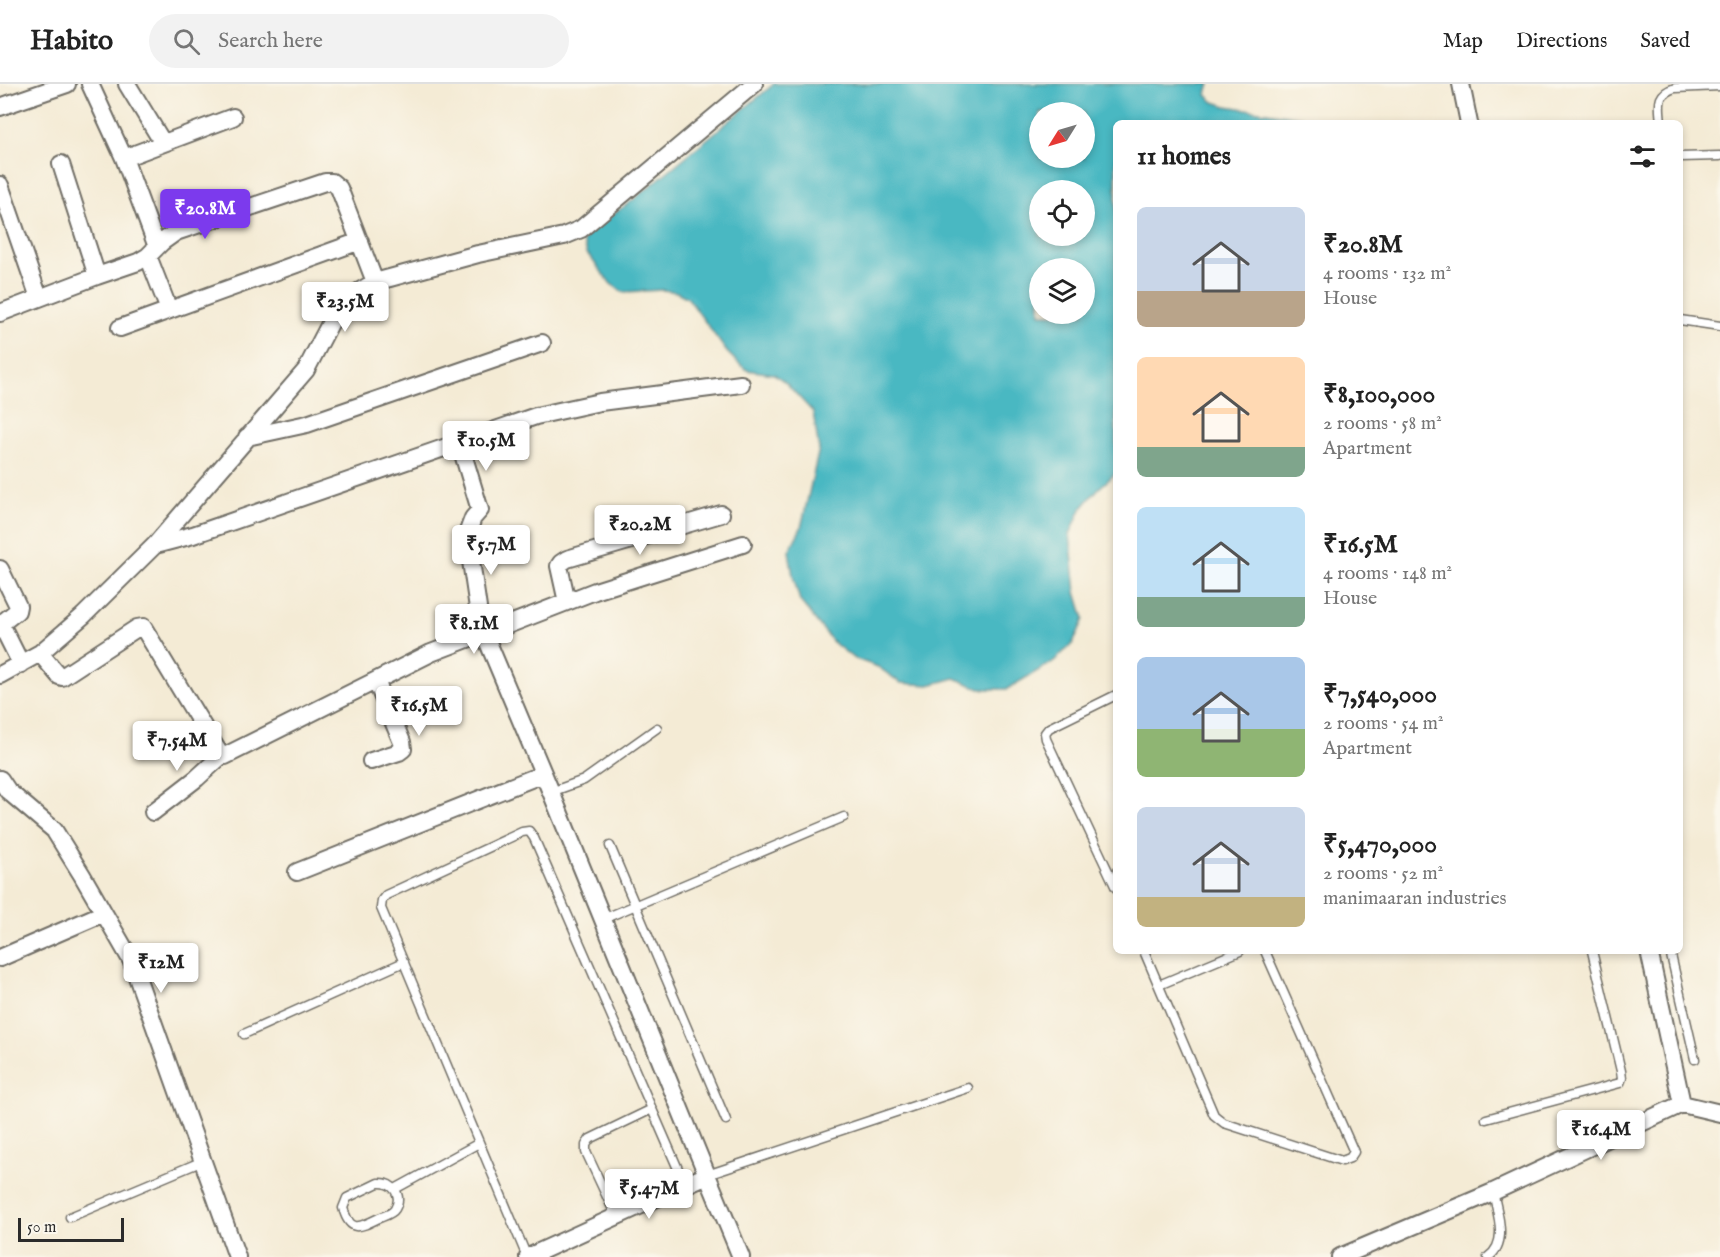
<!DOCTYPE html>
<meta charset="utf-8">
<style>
body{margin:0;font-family:"IM FELL English",serif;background:#f2f2f2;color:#222;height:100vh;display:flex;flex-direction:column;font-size:22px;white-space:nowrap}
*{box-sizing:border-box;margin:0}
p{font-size:20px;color:#767676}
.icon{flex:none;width:33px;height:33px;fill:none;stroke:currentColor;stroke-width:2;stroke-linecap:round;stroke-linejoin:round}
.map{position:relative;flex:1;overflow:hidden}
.side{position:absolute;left:1113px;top:36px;width:570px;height:834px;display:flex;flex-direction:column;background:#fff;border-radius:9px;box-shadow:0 3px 9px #0003}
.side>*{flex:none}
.needle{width:39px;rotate:233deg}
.controls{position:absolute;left:1029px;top:18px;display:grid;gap:12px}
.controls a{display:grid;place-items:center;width:66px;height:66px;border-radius:50%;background:#fff;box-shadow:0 3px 9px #0003;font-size:30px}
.scale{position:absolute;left:18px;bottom:15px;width:106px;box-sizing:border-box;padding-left:6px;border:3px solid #2b2b2b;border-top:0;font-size:16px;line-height:21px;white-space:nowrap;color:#2b2b2b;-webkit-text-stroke:4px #fbf7ec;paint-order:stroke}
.price{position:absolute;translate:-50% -51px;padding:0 14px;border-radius:6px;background:#fff;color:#222;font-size:20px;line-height:39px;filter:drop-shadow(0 2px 3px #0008)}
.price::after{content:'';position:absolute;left:50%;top:36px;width:18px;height:14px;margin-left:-9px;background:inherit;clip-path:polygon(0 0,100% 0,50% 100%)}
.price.on{background:#7c3aed;color:#fff}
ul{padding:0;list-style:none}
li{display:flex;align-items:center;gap:18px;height:150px;padding:0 24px}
li span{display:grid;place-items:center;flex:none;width:168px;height:120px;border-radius:9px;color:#555}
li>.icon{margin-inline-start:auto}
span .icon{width:72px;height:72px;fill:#fffc;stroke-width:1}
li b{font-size:26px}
h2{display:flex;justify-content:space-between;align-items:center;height:72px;padding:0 24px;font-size:26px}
header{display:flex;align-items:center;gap:36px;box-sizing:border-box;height:84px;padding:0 30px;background:#fff;border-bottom:2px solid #e0e0e0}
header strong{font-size:28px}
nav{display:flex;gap:33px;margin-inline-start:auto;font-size:21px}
.search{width:420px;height:54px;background:#f2f2f2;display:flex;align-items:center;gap:15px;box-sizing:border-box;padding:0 21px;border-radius:33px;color:#767676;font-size:22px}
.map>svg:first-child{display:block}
</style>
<header>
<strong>Habito</strong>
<div class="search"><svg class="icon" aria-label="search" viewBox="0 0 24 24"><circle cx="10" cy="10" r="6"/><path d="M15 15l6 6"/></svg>Search here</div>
<nav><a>Map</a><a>Directions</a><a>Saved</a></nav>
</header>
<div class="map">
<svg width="1720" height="1173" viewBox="0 0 1720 1173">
<rect width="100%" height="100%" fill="#fbf7ec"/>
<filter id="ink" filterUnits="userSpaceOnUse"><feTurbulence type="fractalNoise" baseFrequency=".0167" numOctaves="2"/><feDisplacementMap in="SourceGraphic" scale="12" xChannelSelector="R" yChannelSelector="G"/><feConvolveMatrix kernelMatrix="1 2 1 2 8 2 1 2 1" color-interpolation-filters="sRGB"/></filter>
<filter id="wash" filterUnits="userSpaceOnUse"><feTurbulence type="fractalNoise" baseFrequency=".008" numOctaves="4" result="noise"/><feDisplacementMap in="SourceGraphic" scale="24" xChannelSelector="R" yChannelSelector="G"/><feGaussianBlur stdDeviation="1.35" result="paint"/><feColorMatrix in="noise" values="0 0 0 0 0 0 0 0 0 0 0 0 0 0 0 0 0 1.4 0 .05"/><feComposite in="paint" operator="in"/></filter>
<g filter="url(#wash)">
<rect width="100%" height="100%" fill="#f4ebd5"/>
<path fill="#4ab8c2" stroke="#3a7276" stroke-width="1.5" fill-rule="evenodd" d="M774,0h436l-4,11 8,7 12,4 112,17h-222v350l-18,16 -17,20 -11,25 6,58 8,27 -11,24 -20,19 -46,27h-27l-25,-11 -26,7 -28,-2 -23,-16 -25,-9 -20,-16 -33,-41 -7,-25 -4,-25 12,-23 18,-79 -6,-37 -28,-30 -11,-8 -27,-4 -11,-9 -9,-9 -39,-54 -11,-6 -14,-2 -40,2 -12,-8 -24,-31 -4,-13 8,-10 42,-30zM1040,28h44v46h-44zM1040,106h44v46h-44zM1040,184h44v46h-44z"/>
</g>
<g filter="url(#ink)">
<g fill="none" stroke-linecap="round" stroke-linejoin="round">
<g stroke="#716e66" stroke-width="11">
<path id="lane" d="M1661,39c-1,-17 -6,-29 14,-35l45,-2
M1680,73l40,-1
M1680,236l40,6
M1116,611l-67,33 -4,5 1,6 70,149
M551,708l33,-12 73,-52
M610,762l116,274
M603,835l241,-102
M1144,867l70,164 10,8 118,38 8,-3 4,-6 -89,-201
M1670,867l25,108
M1159,901l81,-34
M244,950l160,-72
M1486,1035l134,-36 2,-5 -1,-7 -29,-120
M707,1091l261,-87
M378,1099c15,-1 25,12 17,26 -3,5 -11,7 -16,9 -20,10 -29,15 -36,-10l4,-10z
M395,1105l84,-46
M616,1132l-30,-64v-7l4,-6 62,-30
M70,1133l133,-56
M527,1173l-146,-349 1,-8 4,-5 136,-63 7,-1 5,7 151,347
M1488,1173c21,-14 9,-45 5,-65"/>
</g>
<g stroke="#716e66" stroke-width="20">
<path id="street" d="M90,0l34,74 33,89
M127,0l36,59
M1461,0l8,39
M0,23l67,-23
M124,74l109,-41
M61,80l36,112
M0,101l39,113
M148,172l21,54
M0,229l97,-37 41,-14 10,-6 14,-14 14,-10 149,-50h7l7,6 36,94
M120,244l240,-87
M247,353l60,-13 235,-81
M460,360l20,66 -7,8 -6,16 15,101 113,-44 148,-47
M155,461l38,-10 343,-119 64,-14 141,-18
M0,485l18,37 -1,5 -15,12v3l19,38
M567,518l-8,-36 2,-3 6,-4 154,-45
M40,569l19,23 3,1 75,-49 6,-1 78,129h4l206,-103 47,-18h4l5,5 64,152 156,383
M0,591l40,-22 43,-37 72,-71 151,-175 29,-56 18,-19 22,-13 103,-28 86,-18 17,-7 173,-145
M371,677l28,-9 4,-3 -1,-7 -26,-61
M0,695l8,12 46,39 28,45 49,85 106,297
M153,728l44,-34 24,-22
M297,788l246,-98
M0,874l104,-45
M1682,1020l38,9
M528,1173l179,-82 34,82
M1340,1173l153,-65 189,-88 -33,-153"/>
</g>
<use href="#lane" stroke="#fff" stroke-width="8"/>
<use href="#street" stroke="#fff" stroke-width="16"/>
</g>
</g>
</svg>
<div class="controls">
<a><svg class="needle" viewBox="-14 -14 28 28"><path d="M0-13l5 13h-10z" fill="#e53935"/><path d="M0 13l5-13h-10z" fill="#767676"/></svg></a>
<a><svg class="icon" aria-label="locate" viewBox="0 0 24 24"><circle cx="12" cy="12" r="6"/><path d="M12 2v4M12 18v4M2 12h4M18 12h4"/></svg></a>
<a><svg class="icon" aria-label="layers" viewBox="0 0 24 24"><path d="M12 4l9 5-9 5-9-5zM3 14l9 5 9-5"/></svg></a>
</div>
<div class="scale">50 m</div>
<b class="price on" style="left:205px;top:156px">₹20.8M</b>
<b class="price" style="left:345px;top:249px">₹23.5M</b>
<b class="price" style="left:486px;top:388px">₹10.5M</b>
<b class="price" style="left:640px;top:472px">₹20.2M</b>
<b class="price" style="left:491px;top:492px">₹5.7M</b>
<b class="price" style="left:474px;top:571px">₹8.1M</b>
<b class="price" style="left:419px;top:653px">₹16.5M</b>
<b class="price" style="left:177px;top:688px">₹7.54M</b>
<b class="price" style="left:161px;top:910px">₹12M</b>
<b class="price" style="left:1601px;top:1077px">₹16.4M</b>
<b class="price" style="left:649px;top:1136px">₹5.47M</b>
<section class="side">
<h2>11 homes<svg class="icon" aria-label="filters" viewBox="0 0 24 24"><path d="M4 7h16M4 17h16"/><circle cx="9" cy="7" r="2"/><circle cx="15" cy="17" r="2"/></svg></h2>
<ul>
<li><span style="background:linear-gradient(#c9d6e8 70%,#b9a48a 0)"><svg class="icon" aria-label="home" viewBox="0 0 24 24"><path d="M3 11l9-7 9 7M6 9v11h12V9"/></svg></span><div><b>₹20.8M</b><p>4 rooms · 132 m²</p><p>House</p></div></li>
<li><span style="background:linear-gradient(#ffd9b3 75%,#7fa58c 0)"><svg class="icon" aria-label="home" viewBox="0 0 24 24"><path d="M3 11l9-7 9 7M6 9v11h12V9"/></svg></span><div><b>₹8,100,000</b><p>2 rooms · 58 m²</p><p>Apartment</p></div></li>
<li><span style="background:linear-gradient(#bfe0f5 75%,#7fa58c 0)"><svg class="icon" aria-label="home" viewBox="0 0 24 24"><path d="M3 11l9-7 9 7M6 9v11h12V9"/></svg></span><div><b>₹16.5M</b><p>4 rooms · 148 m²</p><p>House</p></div></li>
<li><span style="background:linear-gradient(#a9c7e8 60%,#8fb573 0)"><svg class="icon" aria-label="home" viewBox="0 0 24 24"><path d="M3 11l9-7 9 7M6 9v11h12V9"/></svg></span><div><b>₹7,540,000</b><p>2 rooms · 54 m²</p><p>Apartment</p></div></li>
<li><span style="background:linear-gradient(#c9d6e8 75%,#c2b280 0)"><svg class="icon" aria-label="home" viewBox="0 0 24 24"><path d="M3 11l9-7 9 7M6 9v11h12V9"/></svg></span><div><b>₹5,470,000</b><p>2 rooms · 52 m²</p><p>manimaaran industries</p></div></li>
</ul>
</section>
</div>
